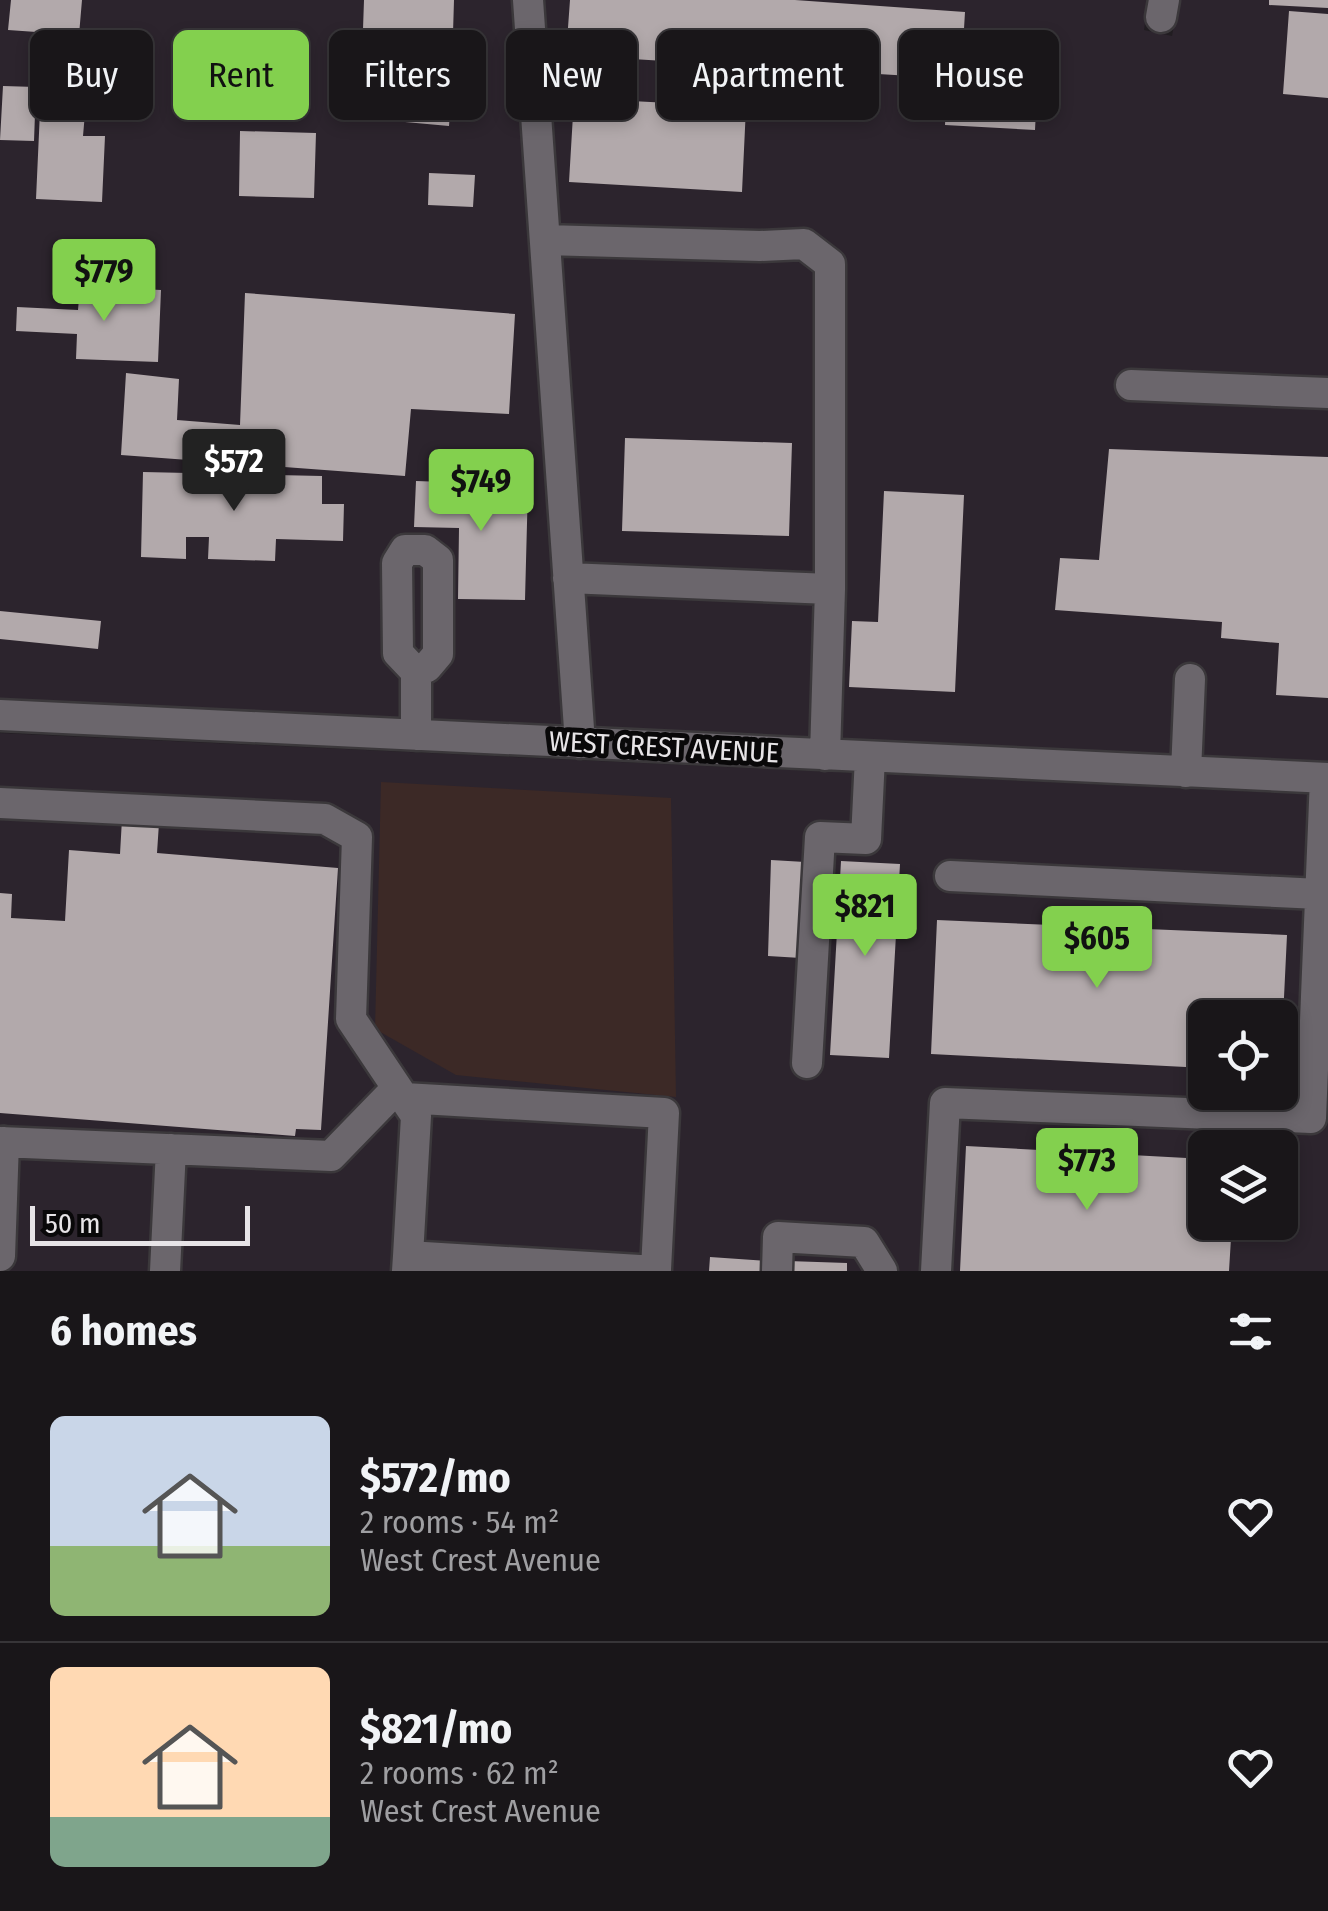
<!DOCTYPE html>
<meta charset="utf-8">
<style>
body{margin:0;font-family:"Fira Sans Condensed",sans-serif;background:#221f22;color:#f1f3f6;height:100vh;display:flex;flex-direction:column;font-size:38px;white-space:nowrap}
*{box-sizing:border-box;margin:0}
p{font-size:32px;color:#9f9fa2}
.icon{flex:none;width:55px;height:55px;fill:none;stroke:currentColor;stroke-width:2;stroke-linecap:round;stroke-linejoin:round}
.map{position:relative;height:1271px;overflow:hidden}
.panel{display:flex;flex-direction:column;background:#191619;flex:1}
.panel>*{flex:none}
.hud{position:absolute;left:30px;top:30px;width:1270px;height:90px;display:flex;gap:20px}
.buttons{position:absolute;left:1188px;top:1000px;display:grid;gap:20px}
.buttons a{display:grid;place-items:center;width:110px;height:110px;border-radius:15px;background:#191619;box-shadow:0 5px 15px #0003,0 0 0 2px #373538;font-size:50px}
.scale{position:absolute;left:30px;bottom:25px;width:220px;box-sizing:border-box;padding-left:10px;border:5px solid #e7e4e7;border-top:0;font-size:28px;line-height:35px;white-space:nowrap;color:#e7e4e7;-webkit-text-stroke:8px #090809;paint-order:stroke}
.price{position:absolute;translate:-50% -85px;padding:0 22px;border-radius:10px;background:#83d04e;color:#111;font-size:32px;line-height:65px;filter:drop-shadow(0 2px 5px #0008)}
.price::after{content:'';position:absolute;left:50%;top:60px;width:30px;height:22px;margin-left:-15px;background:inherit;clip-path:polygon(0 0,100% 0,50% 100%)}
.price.current{background:#222;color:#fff}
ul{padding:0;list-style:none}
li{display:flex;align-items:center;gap:30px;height:250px;padding:0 50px}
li+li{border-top:2px solid #373538}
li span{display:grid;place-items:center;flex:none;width:280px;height:200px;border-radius:15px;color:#555}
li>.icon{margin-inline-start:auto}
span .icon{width:120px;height:120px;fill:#fffc;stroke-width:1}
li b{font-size:42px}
h2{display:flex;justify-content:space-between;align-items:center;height:120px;padding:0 50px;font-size:42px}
.pill{padding:0 35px;border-radius:15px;background:#191619;box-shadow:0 5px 15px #0003,0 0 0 2px #373538;font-size:35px;line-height:90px}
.pill.current{background:#83d04e;color:#111}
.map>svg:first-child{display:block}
</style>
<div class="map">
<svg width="1328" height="1271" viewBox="0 0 1328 1271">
<rect width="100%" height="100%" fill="#211d21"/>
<path fill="#2c242d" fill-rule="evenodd" d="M0,0h512l51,726 -563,-27z
M542,0h606l-4,30 28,6 7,-36h149v762l-734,-35z
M0,733l1328,62v476h-1328zM1205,1018h75v74h-75zM1205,1148h75v74h-75z"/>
<path fill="#3c2926" d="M381,782l290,16 5,299 -220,-22 -81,-46z"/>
<path fill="#b2a9ab" d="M11,0h71l-3,35 -71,-5z
M364,0h90l-1,33 -90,-4z
M570,0h225l170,12 -4,67 -395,-24z
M1269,0h59v8l-59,-3z
M1289,11l39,3v84l-45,-4z
M386,79l66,5 -3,42 -66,-6z
M3,86l33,1 -2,54 -34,-1z
M947,86l90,4 -2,40 -90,-5z
M574,98l172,9 -4,85 -173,-10z
M40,111l45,2 -2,23h22l-3,66 -66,-3z
M240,131l76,2 -2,65 -75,-2z
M429,173l46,2 -2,32 -45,-2z
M80,286l81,4 -3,72 -82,-3 1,-25 -61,-3 1,-24 61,3z
M245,293l270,21 -6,100 -98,-5 -6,67 -284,-21 5,-82 53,6 -2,41 63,5z
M625,438l167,5 -3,93 -167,-5z
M1109,449l219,8v241l-52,-3 3,-52 -58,-5 1,-16 -167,-12 5,-52 39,2z
M143,472l179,4v28h22l-1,37 -67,-2 -1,22 -67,-2 1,-22h-23v22l-45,-2z
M416,481l112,4 -3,115 -67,-1 1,-71 -45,-1z
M884,491l80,4 -9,197 -106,-5 3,-66 26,1z
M0,611l101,10 -3,28 -98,-10z
M122,819l37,4 -2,30 181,15 -17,262 -25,-1 -1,7 -295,-23v-220l12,1 -1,24 54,3 4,-71 51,4z
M771,860l34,2 -4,96 -33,-2z
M841,861l59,3 -11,194 -59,-3z
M937,920l350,15 -4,83h-78v50l-274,-14z
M966,1146l239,13v63h27l-3,49h-269z
M710,1257l58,4 -1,10h-58z
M788,1261l59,2v8h-59z"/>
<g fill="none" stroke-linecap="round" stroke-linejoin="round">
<g stroke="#3b383b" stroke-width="35">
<path id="minor" d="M528,0l52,743
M1161,17l3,-17
M545,240l215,6 44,-2 26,20v325
M1131,385l197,8
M568,578l262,11 -5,166
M416,672l-18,-19 -1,-90 8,-13h20l13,10v94l-11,13 -11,5v63
M0,715l1328,63
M1186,772l4,-93
M0,803l325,16 32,18 -6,182 65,97 -8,140
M950,876l369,18
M807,1063l13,-226 46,2 4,-82
M404,1098l260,15 -8,156
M0,1142l331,14 66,-68
M0,1256l4,-114
M165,1271l6,-122
M407,1271l1,-15 248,15
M777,1271l1,-34 86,5 18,29
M936,1271l9,-168 366,15 14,-340"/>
</g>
<use href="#minor" stroke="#6b666c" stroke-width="30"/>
</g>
<g text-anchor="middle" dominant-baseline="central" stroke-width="10" stroke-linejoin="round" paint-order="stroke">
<g font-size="28" fill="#e7e4e7" stroke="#090809">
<text transform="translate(664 747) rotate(3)">WEST CREST AVENUE</text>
</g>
</g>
</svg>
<div class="buttons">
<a><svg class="icon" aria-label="locate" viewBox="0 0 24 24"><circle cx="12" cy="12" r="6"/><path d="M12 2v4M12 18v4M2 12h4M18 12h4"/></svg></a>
<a><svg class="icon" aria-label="layers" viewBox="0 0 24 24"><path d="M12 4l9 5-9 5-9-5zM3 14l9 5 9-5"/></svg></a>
</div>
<div class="scale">50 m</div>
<b class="price" style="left:104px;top:324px">$779</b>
<b class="price current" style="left:234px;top:514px">$572</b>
<b class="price" style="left:481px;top:534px">$749</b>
<b class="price" style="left:865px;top:959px">$821</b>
<b class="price" style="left:1097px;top:991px">$605</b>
<b class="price" style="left:1087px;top:1213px">$773</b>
<div class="hud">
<a class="pill">Buy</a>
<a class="pill current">Rent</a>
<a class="pill">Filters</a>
<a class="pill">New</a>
<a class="pill">Apartment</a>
<a class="pill">House</a>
</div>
</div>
<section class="panel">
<h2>6 homes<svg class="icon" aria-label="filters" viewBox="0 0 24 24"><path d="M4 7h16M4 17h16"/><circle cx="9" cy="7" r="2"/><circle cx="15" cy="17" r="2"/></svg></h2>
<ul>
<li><span style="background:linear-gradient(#c9d6e8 65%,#8fb573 0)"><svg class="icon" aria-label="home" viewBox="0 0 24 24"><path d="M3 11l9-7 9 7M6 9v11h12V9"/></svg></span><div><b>$572/mo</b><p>2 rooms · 54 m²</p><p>West Crest Avenue</p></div><svg class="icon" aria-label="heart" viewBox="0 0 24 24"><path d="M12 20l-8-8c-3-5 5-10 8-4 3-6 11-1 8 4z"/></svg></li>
<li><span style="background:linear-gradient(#ffd9b3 75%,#7fa58c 0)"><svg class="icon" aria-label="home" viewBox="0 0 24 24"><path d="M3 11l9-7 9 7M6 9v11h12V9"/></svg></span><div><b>$821/mo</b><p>2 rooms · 62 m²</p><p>West Crest Avenue</p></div><svg class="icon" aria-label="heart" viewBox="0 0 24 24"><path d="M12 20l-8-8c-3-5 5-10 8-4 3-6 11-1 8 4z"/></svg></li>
</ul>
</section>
